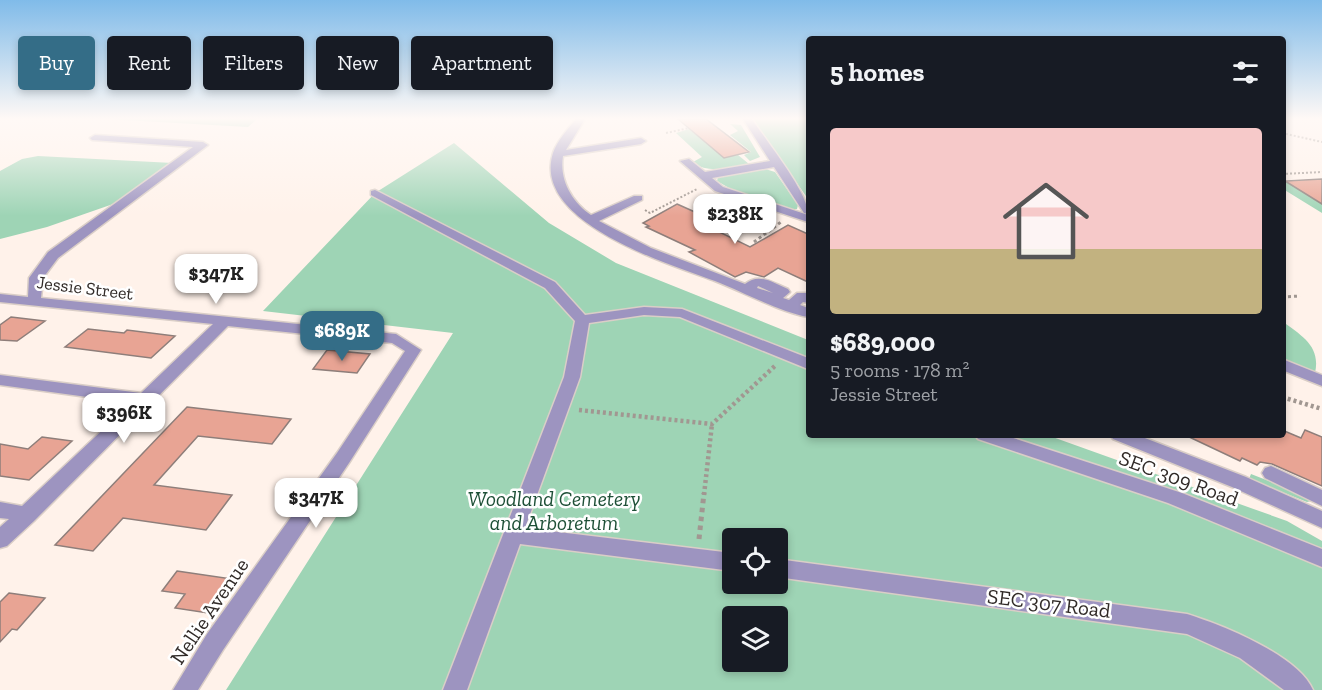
<!DOCTYPE html>
<meta charset="utf-8">
<style>
body{margin:0;font-family:"Zilla Slab",serif;background:#20242c;color:#f1f3f6;height:100vh;display:flex;flex-direction:column;font-size:22px;white-space:nowrap}
*{box-sizing:border-box;margin:0}
p{font-size:20px;color:#9ea1a6}
.icon{flex:none;width:33px;height:33px;fill:none;stroke:currentColor;stroke-width:2;stroke-linecap:round;stroke-linejoin:round}
.map{position:relative;flex:1;overflow:hidden}
.side{position:absolute;left:806px;top:36px;width:480px;height:402px;display:flex;flex-direction:column;background:#171b24;border-radius:6px;box-shadow:0 3px 9px #0003}
.side>*{flex:none}
.top-card{position:absolute;left:18px;top:36px;width:570px;height:54px;display:flex;gap:12px}
.controls{position:absolute;left:722px;top:528px;display:grid;gap:12px}
.controls a{display:grid;place-items:center;width:66px;height:66px;border-radius:6px;background:#171b24;box-shadow:0 3px 9px #0003;font-size:30px}
.price{position:absolute;translate:-50% -51px;padding:0 14px;border-radius:12px;background:#fff;color:#222;font-size:20px;line-height:39px;filter:drop-shadow(0 2px 3px #0008)}
.price::after{content:'';position:absolute;left:50%;top:36px;width:18px;height:14px;margin-left:-9px;background:inherit;clip-path:polygon(0 0,100% 0,50% 100%)}
.price.current{background:#346d87;color:#fff}
ul{padding:0;list-style:none}
li{display:grid;align-content:center;gap:12px;height:318px;padding:0 24px}
li span{display:grid;place-items:center;height:186px;border-radius:6px;color:#555}
li>.icon{margin-inline-start:auto}
span .icon{width:108px;height:108px;fill:#fffc;stroke-width:1}
li b{font-size:26px}
h2{display:flex;justify-content:space-between;align-items:center;height:72px;padding:0 24px;font-size:26px}
.chip{padding:0 21px;border-radius:6px;background:#171b24;box-shadow:0 3px 9px #0003;font-size:21px;line-height:54px}
.chip.current{background:#346d87;color:#fff}
.map>svg:first-child{display:block}
</style>
<div class="map">
<svg width="1322" height="690" viewBox="0 0 1322 690">
<rect width="100%" height="100%" fill="#fff2ea"/>
<path fill="#9ed4b5" fill-rule="evenodd" d="M105,119h152l-9,8z
M752,119h56v80z
M730,124l11,1 19,32 -10,4 -6,-6 7,-3 -21,-17 8,-4z
M689,129l35,28 14,-2 11,9c-19,3 -40,11 -56,-2l9,-5 -26,-24z
M454,143l95,80 67,40 192,77v95h239l240,86 35,20v149h-1096l227,-357 -190,-22 112,-118zM732,538h45v46h-45zM732,616h45v46h-45z
M38,156l135,7 -57,40 -69,24 -47,12v-68l22,-12z
M762,168l13,4 23,33 -1,4h-8l-53,-17 -19,-11 1,-4z
M1285,181l37,23v9l-39,-24 -1,-7z
M1282,321c20,15 39,25 33,52l-32,-14z
M1251,474l53,21 7,6 -4,1 -58,-23z"/>
<path fill="#e8a494" stroke="#8e7e7a" stroke-width="1.5" d="M678,119h28l43,33 -25,6z
M1322,179v25l-37,-23z
M677,204l38,17 3,3 -7,4 39,19 38,-22 20,9v48l-30,-14 -14,9 -18,-5 -11,5 -46,-25 6,-2 -49,-23 3,-1 -6,-3z
M11,317l34,4 -28,20 -17,-1v-15z
M88,329l36,4 3,-3 48,6 -24,22 -86,-11z
M327,350l43,4 -13,19 -44,-4z
M187,407l104,12 -19,25 -74,-8 -44,49 78,10 -26,35 -83,-12 -30,33 -38,-6z
M1282,430l19,8 4,-8 17,7v49l-50,-22 -12,-2 -3,3 -15,-7 -2,3 -55,-26h97z
M42,437l30,4 -43,39 -29,-4v-32l28,5z
M177,571l55,8 -24,34 -33,-5 10,-14 -23,-3z
M9,593l36,5 -28,32 -5,-1 -12,13v-40z"/>
<g fill="none" stroke-linecap="round" stroke-linejoin="round">
<g stroke="#dacec7" stroke-width="3">
<path id="minor" d="M576,119h9l-19,31 75,-12 5,3 -5,3 -78,12c-4,24 9,46 28,59l43,-19h8v4l-43,21 52,27 94,36c14,-12 28,-1 43,5l2,3 -7,6 6,2 8,-7h10l1,10 -5,-1 -3,3 8,3v9c-28,-5 -65,-25 -93,-36 -46,-17 -184,-59 -162,-128 4,-12 15,-24 23,-34zM758,286l15,7 -16,-5z
M743,119h9c14,22 56,73 56,95l-4,-1 -30,-46 -62,11 11,9 85,28v7l-93,-31 -35,-30 9,-2 16,13 65,-11z
M95,135l108,7 5,3 -150,113 -15,20 -2,20 355,36 25,16 -72,113 -126,187 -25,40h-25l34,-56 130,-181 68,-102 -13,-8 -164,-17 -194,195 -27,25 -7,2v-21l9,-8 -9,-1v-16l22,4 109,-103 -131,-18v-10l141,18 72,-69 -213,-22v-8l28,3 1,-19 19,-26 145,-105 -101,-7 -2,-2z
M375,190l180,92 30,33 59,-8 38,2 126,49v11l-128,-52 -36,-2 -55,8 -9,54 -55,151 207,25v18l-212,-27 -53,146h-24l121,-313 11,-56 -30,-33 -174,-93v-4z
M1282,359l40,16v11l-40,-16z
M975,435h29l178,58 140,56v18l-154,-64 -190,-64z
M1110,435h27l109,42 76,34v17l-90,-41 -119,-48z
M1271,466l51,24v16l-57,-28 -3,-5 3,-5z
M777,559l410,55c35,11 111,41 126,76h-29l-44,-32 -53,-24 -410,-57z"/>
</g>
<path stroke="#a19791" stroke-width="2" stroke-dasharray="2 2" stroke-linecap="butt" d="M666,133l23,-5
M1282,133l40,9
M1282,174l40,-2
M645,210l5,3 47,-24"/>
<path stroke="#a19791" stroke-width="3" stroke-dasharray="3 3" stroke-linecap="butt" d="M754,242l27,-20
M1282,297l18,-1"/>
<path stroke="#a19791" stroke-width="4.5" stroke-dasharray="3 3" stroke-linecap="butt" d="M1282,397l40,12
M579,410l133,14 64,-59
M704,495l8,-71"/>
<path stroke="#a19791" stroke-width="5" stroke-dasharray="4.5 4.5" stroke-linecap="butt" d="M699,539l5,-46"/>
<use href="#minor" fill="#9d94c0" fill-rule="evenodd"/>
</g>
<linearGradient id="sky" x2="0" y2="1"><stop stop-color="#80bbe9"/><stop offset="0.55" stop-color="#fff9f6"/><stop offset="1" stop-color="#fff9f6" stop-opacity="0"/></linearGradient>
<rect width="1322" height="216" fill="url(#sky)"/>
<g text-anchor="middle" dominant-baseline="central" stroke-width="5" stroke-linejoin="round" paint-order="stroke">
<g font-size="18" fill="#312b28" stroke="#fff">
<text transform="translate(85 288) rotate(7)">Jessie Street</text>
</g>
<g font-size="21" fill="#312b28" stroke="#fff">
<text transform="translate(1179 478) rotate(20)">SEC 309 Road</text>
<text transform="translate(1049 603) rotate(7)">SEC 307 Road</text>
<text transform="translate(209 611) rotate(-56)">Nellie Avenue</text>
</g>
<g font-size="21" font-style="italic" fill="#1e5037" stroke="#fff">
<text x="554" y="498">Woodland Cemetery<tspan x="554" dy="24">and Arboretum</tspan></text>
</g>
</g>
</svg>
<div class="controls">
<a><svg class="icon" aria-label="locate" viewBox="0 0 24 24"><circle cx="12" cy="12" r="6"/><path d="M12 2v4M12 18v4M2 12h4M18 12h4"/></svg></a>
<a><svg class="icon" aria-label="layers" viewBox="0 0 24 24"><path d="M12 4l9 5-9 5-9-5zM3 14l9 5 9-5"/></svg></a>
</div>
<b class="price" style="left:735px;top:245px">$238K</b>
<b class="price" style="left:216px;top:305px">$347K</b>
<b class="price current" style="left:342px;top:362px">$689K</b>
<b class="price" style="left:124px;top:444px">$396K</b>
<b class="price" style="left:316px;top:529px">$347K</b>
<div class="top-card">
<a class="chip current">Buy</a>
<a class="chip">Rent</a>
<a class="chip">Filters</a>
<a class="chip">New</a>
<a class="chip">Apartment</a>
</div>
<section class="side">
<h2>5 homes<svg class="icon" aria-label="filters" viewBox="0 0 24 24"><path d="M4 7h16M4 17h16"/><circle cx="9" cy="7" r="2"/><circle cx="15" cy="17" r="2"/></svg></h2>
<ul>
<li><span style="background:linear-gradient(#f6c9c9 65%,#c2b280 0)"><svg class="icon" aria-label="home" viewBox="0 0 24 24"><path d="M3 11l9-7 9 7M6 9v11h12V9"/></svg></span><div><b>$689,000</b><p>5 rooms · 178 m²</p><p>Jessie Street</p></div></li>
</ul>
</section>
</div>
